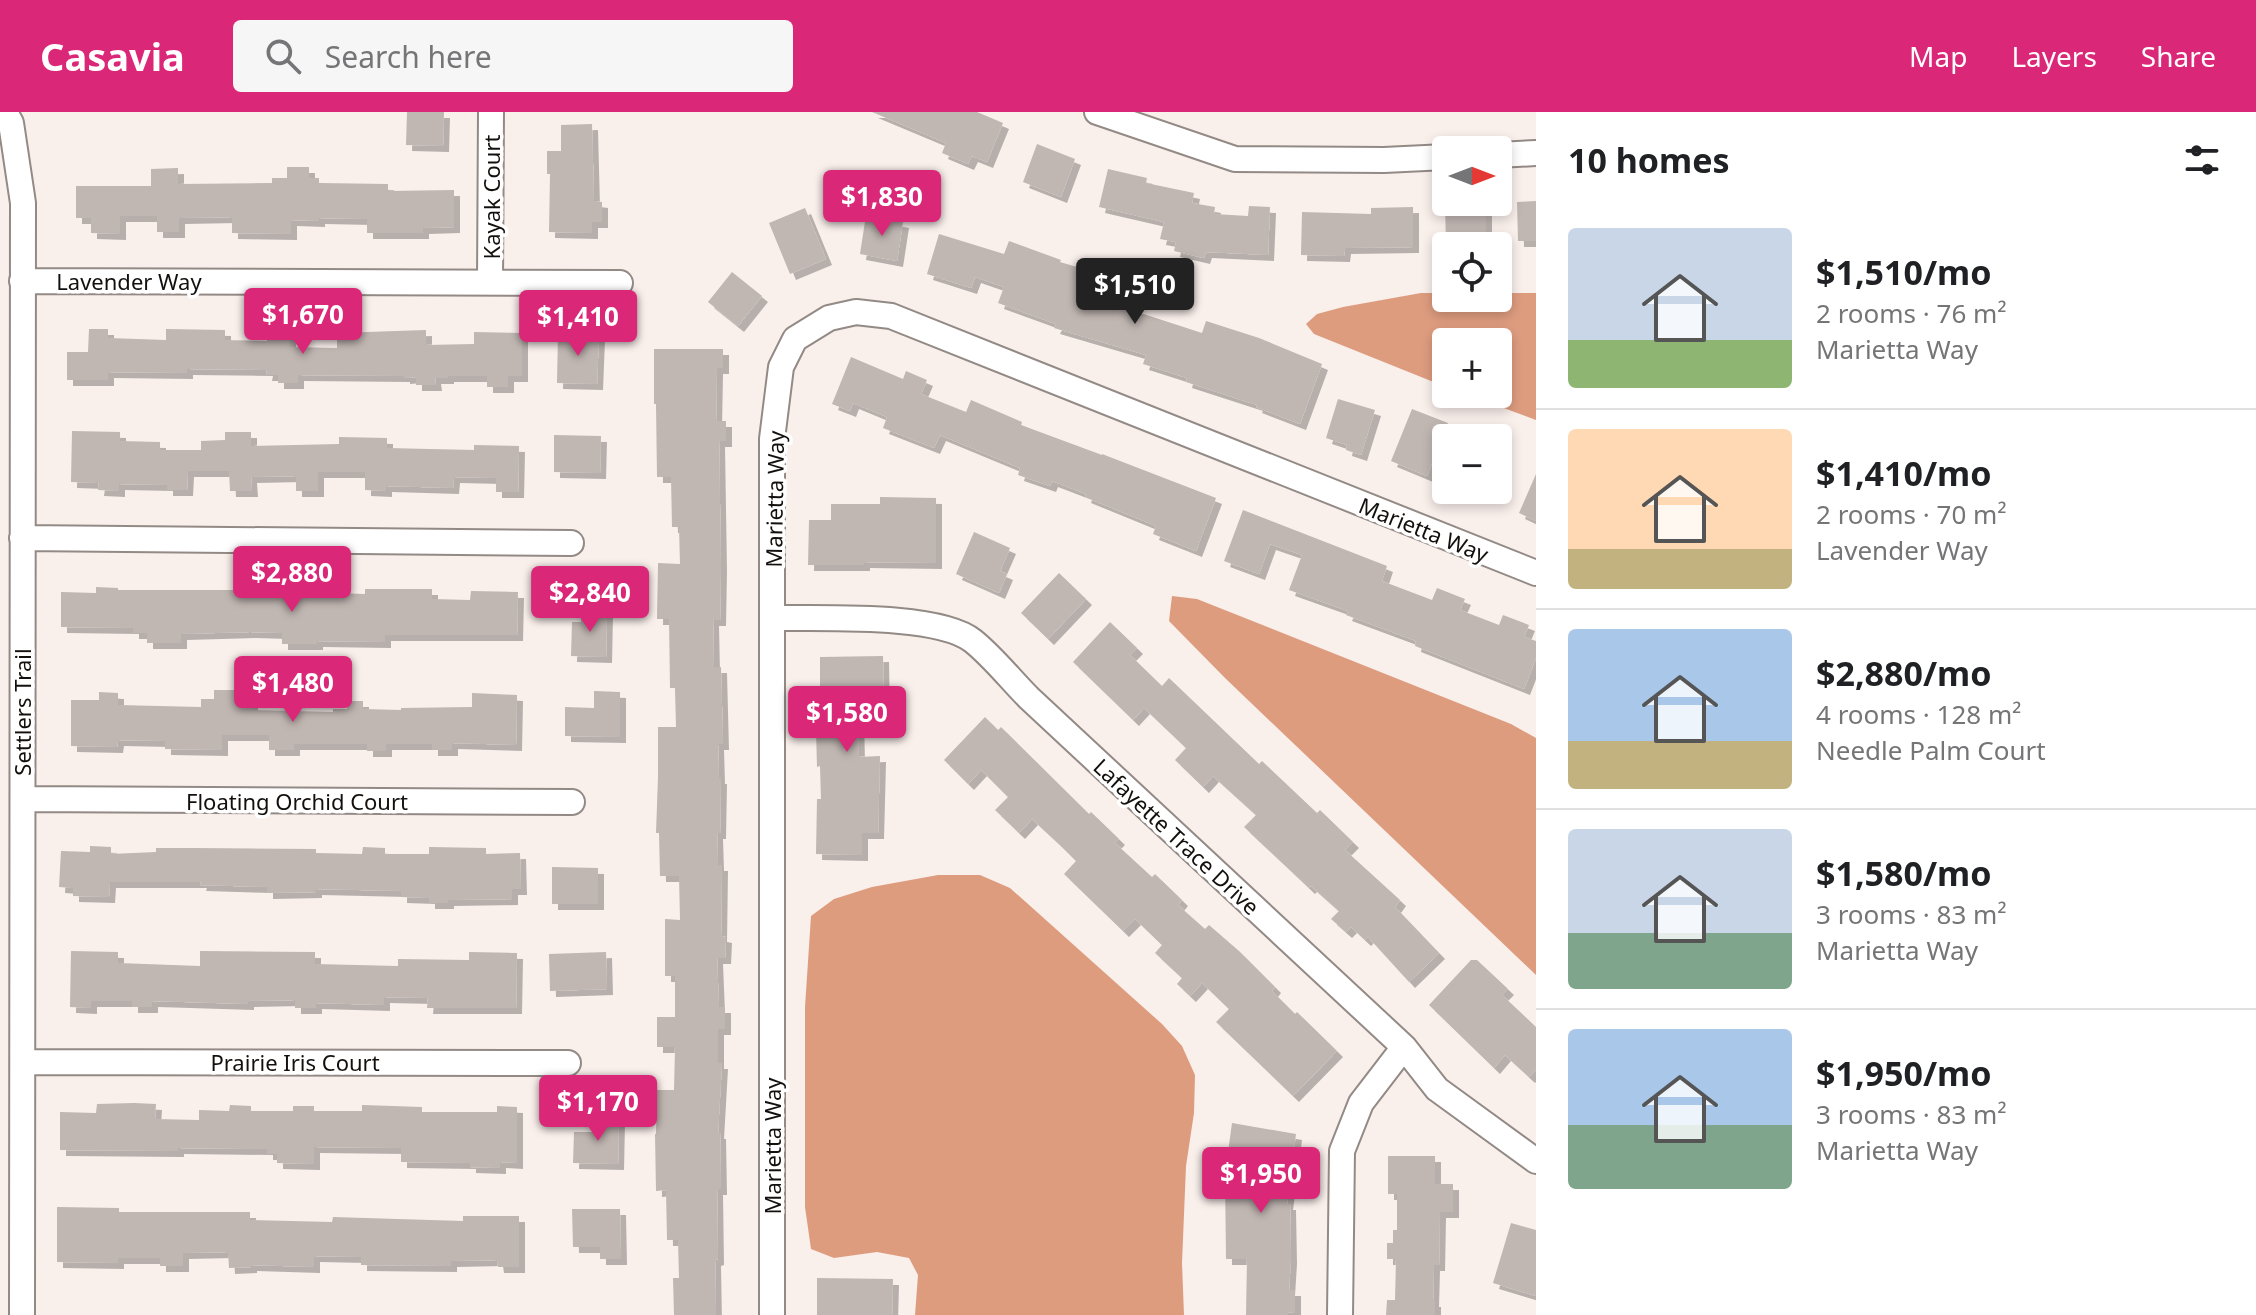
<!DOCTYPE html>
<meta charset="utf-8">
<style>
body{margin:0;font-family:"Noto Sans",sans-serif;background:#f6f6f6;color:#202124;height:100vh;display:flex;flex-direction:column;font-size:30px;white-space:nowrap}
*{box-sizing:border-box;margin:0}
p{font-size:26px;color:#757577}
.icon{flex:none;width:44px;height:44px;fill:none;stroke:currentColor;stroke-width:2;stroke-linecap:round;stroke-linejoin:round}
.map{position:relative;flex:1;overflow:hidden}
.drawer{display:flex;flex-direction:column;background:#fff;width:720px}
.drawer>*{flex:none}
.needle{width:52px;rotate:90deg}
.fabs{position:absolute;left:1432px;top:24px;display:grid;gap:16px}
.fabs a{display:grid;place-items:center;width:80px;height:80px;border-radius:8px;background:#fff;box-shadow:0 4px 12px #0003;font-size:40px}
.price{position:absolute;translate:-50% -68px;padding:0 18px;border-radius:8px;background:#db2777;color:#fff;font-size:26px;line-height:52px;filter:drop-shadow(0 2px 4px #0008)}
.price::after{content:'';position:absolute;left:50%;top:48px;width:24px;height:18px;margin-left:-12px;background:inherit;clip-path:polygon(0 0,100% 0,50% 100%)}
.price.selected{background:#222;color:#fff}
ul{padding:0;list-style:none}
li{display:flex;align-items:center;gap:24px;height:200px;padding:0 32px}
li+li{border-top:2px solid #e0e0e0}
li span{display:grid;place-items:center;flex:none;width:224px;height:160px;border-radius:8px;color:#555}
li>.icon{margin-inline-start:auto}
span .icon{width:96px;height:96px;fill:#fffc;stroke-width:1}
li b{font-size:34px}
h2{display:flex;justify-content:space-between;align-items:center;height:96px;padding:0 32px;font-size:34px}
header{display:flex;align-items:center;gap:48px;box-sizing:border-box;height:112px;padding:0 40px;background:#db2777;color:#fff}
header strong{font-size:38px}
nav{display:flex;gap:44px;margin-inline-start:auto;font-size:28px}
.search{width:560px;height:72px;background:#f6f6f6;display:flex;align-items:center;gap:20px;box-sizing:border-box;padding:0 28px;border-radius:8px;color:#757577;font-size:30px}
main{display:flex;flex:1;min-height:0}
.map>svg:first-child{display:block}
</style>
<header>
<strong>Casavia</strong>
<div class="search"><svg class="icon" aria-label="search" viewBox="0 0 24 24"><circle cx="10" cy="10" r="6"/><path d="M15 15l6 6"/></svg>Search here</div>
<nav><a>Map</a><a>Layers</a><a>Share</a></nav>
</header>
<main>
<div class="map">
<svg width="1536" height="1203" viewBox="0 0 1536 1203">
<defs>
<filter id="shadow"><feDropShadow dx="6" dy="6" stdDeviation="0" flood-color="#0004"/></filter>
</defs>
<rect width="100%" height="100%" fill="#f9efeb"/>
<path fill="#de9c7f" d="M1421,181h25v5h52v-5h38v127l-70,-26h32v-52h-52v45l-132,-53 -8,-10 11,-10 26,-7z
M1172,484l25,3 314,125 25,14v237l-311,-297 -56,-57z
M938,763h42l30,13 152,136 20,22 13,29 -1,38 -8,53 -4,97 2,52h-269l3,-40 -9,-17 -32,-6 -43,6 -23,-9 -6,-42v-200l6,-91 23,-17 38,-12z"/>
<path fill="#c0b6b2" filter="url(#shadow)" d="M407,0h37l-1,34 -37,-1z
M872,0h105l26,11 -16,39 -15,-6 -4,8 -26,-11 4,-10z
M592,12l2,77 8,1v20h-10v11l-43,-1 1,-58h-3v-23h14v-26z
M1037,32l38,15 -14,38 -38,-15z
M287,55h22v11h10v5l69,1v7l66,-1v37l-31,1v5h-56v-14l-48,-1v3l-28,-1v14l-59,-1v-16l-53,1v14h-22v-16h-37v18l-29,-1v-15h-15v-32h75v-17l27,-1v16l94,-1v-5h15z
M1108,57l39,9 -1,5 48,10 -2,10 23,4 -1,7 34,2 1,-10 21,1 -2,48 -62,-3 -2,6 -30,-7 2,-9 -16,-3 4,-17 -65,-15z
M1536,89v40h-18l-1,-39z
M1445,93h41v39h-40z
M1413,95v40l-68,1 -1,8 -43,-1 1,-43 69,2v-6z
M805,96l21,51 -36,15 -21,-51z
M866,103l37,7 -6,39 -37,-7z
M939,122l65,20 5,-13 52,19 -1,2 34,10 -3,8 33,10 -5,16 83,27 4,-12 53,17 63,26 -22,60 -44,-17 1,-2 -71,-23 1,-4 -44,-14 3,-9 -92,-27 2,-4 -58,-21 6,-16 -29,-10 -4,11 -44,-14z
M732,160l30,24 -24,30 -30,-24z
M89,217h19v9l58,2v-11l59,1v10l42,1v-12h23v18l47,1v-15l89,-3v15l48,-1v-12l48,1v43h-14v11h-21v-11h-39v2h-13l1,7h-20v-8l-12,1v-2l-106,-1v8h-20v-8h-12l1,-5 -80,-1v4l-79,-1v8h-41v-28h21z
M558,220l41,2 -2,50 -40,-1z
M654,237h69v19h-6l-1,53h10v20h-7l2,124 -1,55h-7l1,47h7l2,77h-5l1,34h2l-1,55h-3l1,32h4l-1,71 5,1 -1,21h-8l2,49h6v22h-7v34h4l-4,70h2l1,56h-4l1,70 -3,1 1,55h-42l-1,-37h6l-1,-38h-11l-1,-50 -10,1 -1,-57h1l1,-44h17l1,-43h-18v-30h18v-41h-10v-57l15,1 -1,-44h-19l-1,-43h-3l2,-56v-50h18l-1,-39h-5l-1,-69h-12l1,-56 22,1 -1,-37h-7l-1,-50h-14l-1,-73h-2z
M851,245l52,22 3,-8 21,9 -6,14 45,18 5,-12 51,22 -1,3 81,30v-1l114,44 -20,53 -43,-17 3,-8 -71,-29 1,-3 -34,-13 -2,5 -32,-11 2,-7 -80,-33 -6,13 -51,-20 4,-11 -34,-14 -3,8 -18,-7z
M1338,287l37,11 -14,45 -15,-5 1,-5 -21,-7z
M1412,297l36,14 -21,53 -36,-15z
M72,319l48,1v9l40,1v8h41v-9l24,-1v-8h26v14l88,-2v-7l48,1v10l87,2v-5l45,1 -1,46h-22v-14l-42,-1 -1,11 -67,-2v5l-21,-1v-18h-47v19h-22v-15l-45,1 1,14h-22l-1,-20h-41l-1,19h-20v-5l-48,-1v7l-21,-1 1,-7 -28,-1z
M554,323l47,1 -1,37 -46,-1z
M1536,362v47l-17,-8z
M880,385l56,1v65l-72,-1v3h-56l1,-45h22v-16h49z
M1243,398l144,56 -5,15 50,19 5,-12 28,11 -5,11 39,15 4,-10 26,10 -5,12 12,4v17l-12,31 -109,-43 1,-5 -70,-26 2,-4 -59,-21 13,-35 -32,-11 -11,30 -35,-13z
M974,420l36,16 -10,23 7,3 -8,19 -43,-19z
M1059,461l27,26 -38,40 -27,-26z
M96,475l22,1v2h131l116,4v-5h67v10l38,1 1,-9 47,1 -1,43h-132v7l-68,-1v3h-35v-11l-32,-1 -69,2v9h-34v-10h-14v-5l-72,-1v-35l35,1z
M582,497h25l-1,48 -35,-1 1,-34h9z
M1110,510l27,26 -7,7 32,31 7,-8 90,86 3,-3 55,52 3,-3 33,32 -8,8 55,50 -5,7 44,46 -30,29 -41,-45 -3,3 -14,-13 -5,5 -15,-13 8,-8 -28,-25 -2,2 -65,-61 12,-12 -43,-39 -10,11 -28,-27 11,-12 -42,-40 -11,12 -60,-58z
M883,544l1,55 -26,1 1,45 21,-1 -2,77h-16v22l-46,-1 1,-55h4l-1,-33 -3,1 -1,-38 4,-1v-71z
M214,578h21v9h17v11l81,2v-3h14v-8h16v8l38,1v-2l71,-1v-14l45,2 -1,50 -64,-2v7h-20v-6h-46v7h-19v-7h-73v6h-25v-15h-47v15l-57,-1v-8l-47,-1 -1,7 -46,-1v-46h28v-8l19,1v12l83,2v-8h13z
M594,579l26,1v45l-55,-1v-29l29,1z
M985,605l13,13 3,-3 88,87 2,-2 28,27 -4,4 37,34 3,-3 27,26 -4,5 27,24 4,-4 30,26 36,36 -3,4 23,23 2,-2 40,39 -44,45 -77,-74 13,-13 -27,-26 -12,13 -13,-12 5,-6 -27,-25 7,-8 -27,-26 -12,12 -59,-57 12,-13 -16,-16 -28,-26 -13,14 -24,-23 13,-13 -27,-27 -13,14 -24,-24z
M90,734l21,1v7l45,-2v-4h36l124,1v4l46,1 1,-7 22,1v6h44v-7l57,1v6l34,-1 1,36h-9v10l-64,1v3h-19v-5l-28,-1v-6l-85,-2v3l-49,1v-6l-67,-2 1,-3h-91l-1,15 -36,-1v-8l-14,-1 2,-36 29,1z
M552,755l46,1v36h-46z
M71,839l47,1v11l82,3v-15l115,1v12l83,2v-7l71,1v-8l48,1 -1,55h-89l1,-10 -44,-1v8l-68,-2v5h-21v-8l-47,1v3l-96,-3v6h-20v-6h-41v7l-21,-1z
M606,840l1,37 -57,2 -1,-37z
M1471,848h6l31,29 -6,6 34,32v42l-7,8 -24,-22 -11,13 -65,-63z
M134,991l22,1 -1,15 44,1v-10l30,1 1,-6 21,1v5h42v-5h21v5h48v-6l60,2v5h75v-6l20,1v56l-17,-1v6l-30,-1v-4l-69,-1v-14l-87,-1v17l-37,-1v-9h-10v-5l-89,-1v3l-118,-1v-38l36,1 1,-9z
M596,1005h23l-1,47 -45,-1 1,-31h22z
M1232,1011l64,11 -9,70h3l1,54 -2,32h6v23l-7,-1v3h-42l1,-56h-21l-1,-85z
M1388,1044h47v28h18v28h-13l-1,53h-5l-1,36h2v14h-49l1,-15h8l1,-41h-9v-16h6v-13h4v-36h-9z
M57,1095l62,1v4h131v8l82,2 1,-5 130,4v-5h56v51h-21l-1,-7 -46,1v5l-90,-1v-8l-47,-1v11l-63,-2v2l-22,1 -1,-16 -45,1v13h-23v-8h-42v5l-61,-1z
M572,1097h48l1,50h-21v-12h-27z
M1511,1111l25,7v66l-43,-13z
M817,1166l76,1 -1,36h-75z"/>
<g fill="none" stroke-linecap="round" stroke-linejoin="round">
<g stroke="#938a86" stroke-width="28">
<path id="minor" d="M5,0l6,11 12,80 -1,1112
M1097,0l138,47 149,1 62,-3
M1498,43l38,-2
M22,169l598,2
M490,170l1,-170
M22,426l549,5
M773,506c47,1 165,-5 200,23 20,16 38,39 56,57l375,349 33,42 99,72
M23,687l549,3
M23,950l545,1
M772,1203v-876l9,-72 14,-28 34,-21 27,-6 35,4 645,257
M1340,1203l2,-164 19,-48 43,-56"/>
</g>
<use href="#minor" stroke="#fff" stroke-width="24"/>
</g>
<g text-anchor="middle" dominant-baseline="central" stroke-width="7" stroke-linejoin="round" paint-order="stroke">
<g font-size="22" fill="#120f0d" stroke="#fff">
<text transform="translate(491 85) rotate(-90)">Kayak Court</text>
<text x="129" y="169">Lavender Way</text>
<text transform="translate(774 387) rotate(-89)">Marietta Way</text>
<text transform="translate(1424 417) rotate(22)">Marietta Way</text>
<text transform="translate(22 600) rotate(-90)">Settlers Trail</text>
<text x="297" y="689">Floating Orchid Court</text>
<text transform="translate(1177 724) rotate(43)">Lafayette Trace Drive</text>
<text x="295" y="950">Prairie Iris Court</text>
<text transform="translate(772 1034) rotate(-90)">Marietta Way</text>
</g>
</g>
</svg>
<div class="fabs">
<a><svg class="needle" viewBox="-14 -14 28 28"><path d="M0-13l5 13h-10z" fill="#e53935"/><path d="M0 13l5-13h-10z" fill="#757577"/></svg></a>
<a><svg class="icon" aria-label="locate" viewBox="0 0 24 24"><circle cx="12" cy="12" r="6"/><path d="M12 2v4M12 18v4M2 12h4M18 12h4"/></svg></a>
<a>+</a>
<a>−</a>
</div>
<b class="price" style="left:882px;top:126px">$1,830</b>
<b class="price selected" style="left:1135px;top:214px">$1,510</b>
<b class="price" style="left:303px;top:244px">$1,670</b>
<b class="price" style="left:578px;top:246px">$1,410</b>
<b class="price" style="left:292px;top:502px">$2,880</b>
<b class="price" style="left:590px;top:522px">$2,840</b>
<b class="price" style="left:293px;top:612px">$1,480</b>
<b class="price" style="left:847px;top:642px">$1,580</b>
<b class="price" style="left:598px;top:1031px">$1,170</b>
<b class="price" style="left:1261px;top:1103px">$1,950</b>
</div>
<section class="drawer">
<h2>10 homes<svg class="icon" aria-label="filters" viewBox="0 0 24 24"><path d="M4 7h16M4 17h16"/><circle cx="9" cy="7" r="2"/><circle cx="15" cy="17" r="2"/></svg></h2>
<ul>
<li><span style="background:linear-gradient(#c9d6e8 70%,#8fb573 0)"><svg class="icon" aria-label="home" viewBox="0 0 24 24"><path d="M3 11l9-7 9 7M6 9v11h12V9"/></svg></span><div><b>$1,510/mo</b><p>2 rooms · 76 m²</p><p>Marietta Way</p></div></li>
<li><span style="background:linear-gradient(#ffd9b3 75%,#c2b280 0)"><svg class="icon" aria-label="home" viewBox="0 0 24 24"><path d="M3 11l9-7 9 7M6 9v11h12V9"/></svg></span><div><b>$1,410/mo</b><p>2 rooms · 70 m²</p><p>Lavender Way</p></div></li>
<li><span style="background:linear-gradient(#a9c7e8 70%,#c2b280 0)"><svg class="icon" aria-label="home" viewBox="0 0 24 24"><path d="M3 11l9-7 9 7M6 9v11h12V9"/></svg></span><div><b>$2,880/mo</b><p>4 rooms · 128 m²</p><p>Needle Palm Court</p></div></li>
<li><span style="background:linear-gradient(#c9d6e8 65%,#7fa58c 0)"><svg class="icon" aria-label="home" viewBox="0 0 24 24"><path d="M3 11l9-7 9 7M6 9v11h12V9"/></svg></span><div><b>$1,580/mo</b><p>3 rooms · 83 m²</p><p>Marietta Way</p></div></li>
<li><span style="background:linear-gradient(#a9c7e8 60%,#7fa58c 0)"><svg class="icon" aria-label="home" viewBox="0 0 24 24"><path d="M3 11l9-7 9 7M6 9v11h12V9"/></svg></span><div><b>$1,950/mo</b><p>3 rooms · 83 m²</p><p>Marietta Way</p></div></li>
</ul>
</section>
</main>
